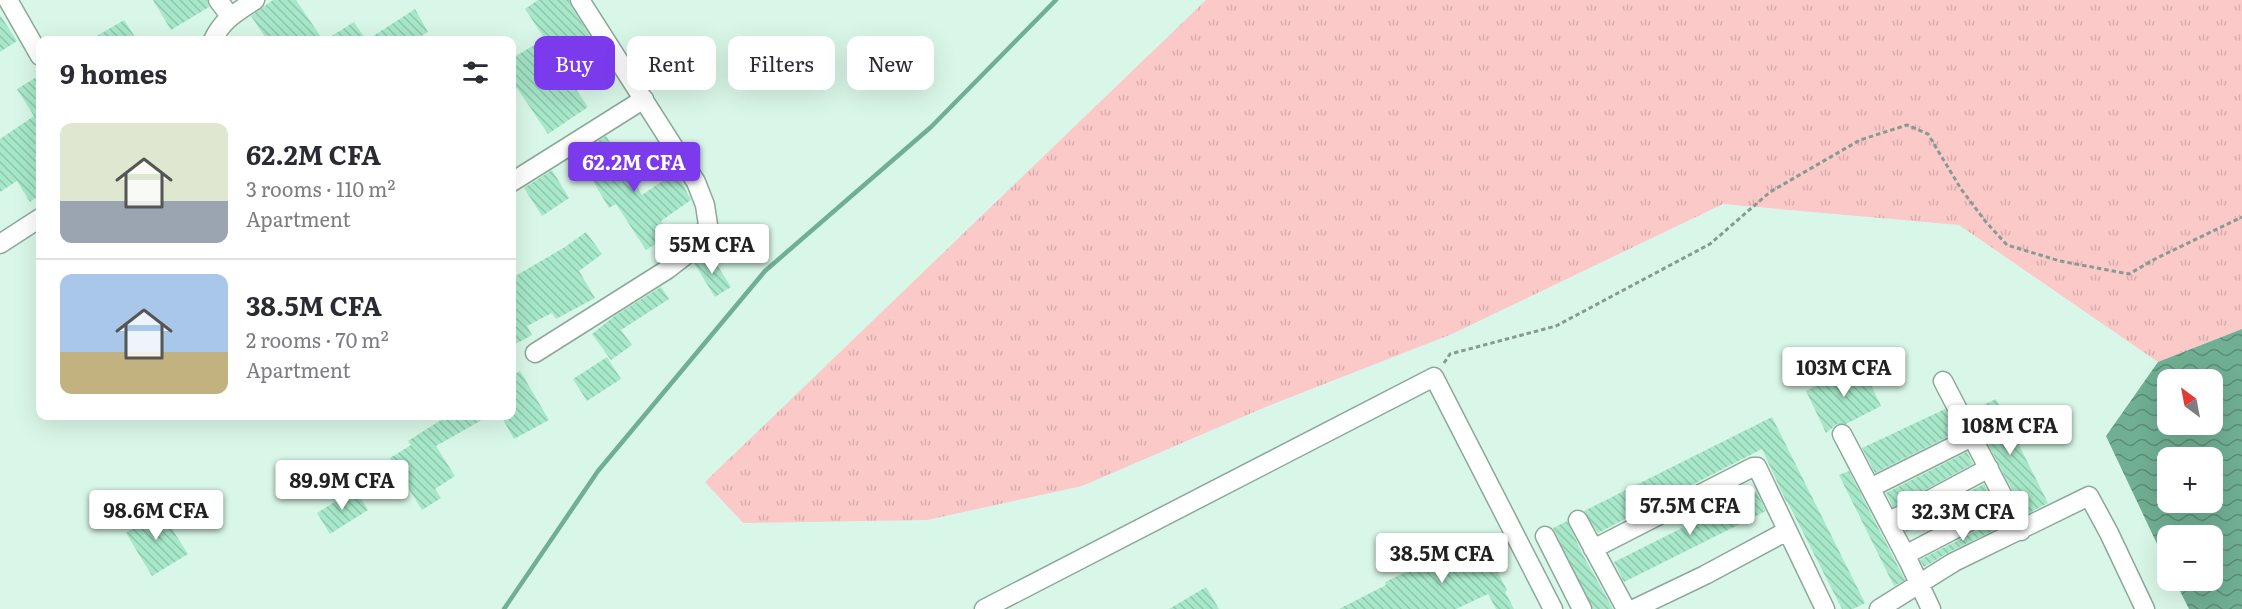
<!DOCTYPE html>
<meta charset="utf-8">
<style>
body{margin:0;font-family:Literata,serif;background:#f2f2f3;color:#2b2b33;height:100vh;display:flex;flex-direction:column;font-size:22px;white-space:nowrap}
*{box-sizing:border-box;margin:0}
p{font-size:20px;color:#7c7c81}
.icon{flex:none;width:33px;height:33px;fill:none;stroke:currentColor;stroke-width:2;stroke-linecap:round;stroke-linejoin:round}
.map{position:relative;flex:1;overflow:hidden}
.sheet{position:absolute;left:36px;top:36px;width:480px;height:384px;display:flex;flex-direction:column;background:#fff;border-radius:12px;box-shadow:0 6px 24px #0002}
.sheet>*{flex:none}
.top-card{position:absolute;left:534px;top:36px;width:570px;height:54px;display:flex;gap:12px}
.needle{width:39px;rotate:328deg}
.buttons{position:absolute;left:2157px;top:369px;display:grid;gap:12px}
.buttons a{display:grid;place-items:center;width:66px;height:66px;border-radius:12px;background:#fff;box-shadow:0 6px 24px #0002;font-size:30px}
.price{position:absolute;translate:-50% -51px;padding:0 14px;border-radius:6px;background:#fff;color:#222;font-size:20px;line-height:39px;filter:drop-shadow(0 2px 3px #0008)}
.price::after{content:'';position:absolute;left:50%;top:36px;width:18px;height:14px;margin-left:-9px;background:inherit;clip-path:polygon(0 0,100% 0,50% 100%)}
.price.active{background:#7c3aed;color:#fff}
ul{padding:0;list-style:none}
li{display:flex;align-items:center;gap:18px;height:150px;padding:0 24px}
li+li{border-top:2px solid #e1e1e2}
li span{display:grid;place-items:center;flex:none;width:168px;height:120px;border-radius:12px;color:#555}
li>.icon{margin-inline-start:auto}
span .icon{width:72px;height:72px;fill:#fffc;stroke-width:1}
li b{font-size:26px}
h2{display:flex;justify-content:space-between;align-items:center;height:72px;padding:0 24px;font-size:26px}
.pill{padding:0 21px;border-radius:12px;background:#fff;box-shadow:0 6px 24px #0002;font-size:21px;line-height:54px}
.pill.active{background:#7c3aed;color:#fff}
.map>svg:first-child{display:block}
</style>
<div class="map">
<svg width="2242" height="609" viewBox="0 0 2242 609">
<defs>
<pattern id="grass-tufts" width="24" height="20" patternUnits="userSpaceOnUse" patternTransform="scale(1.5)"><rect width="24" height="20" fill="#fcc9c9"/><path d="M3 7l-1-3M5 7V3M7 7l1-3M15 17l-1-3M17 17v-4M19 17l1-3" fill="none" stroke="#d7acac"/></pattern>
<pattern id="water-waves" width="16" height="10" patternUnits="userSpaceOnUse" patternTransform="scale(1.5)"><rect width="16" height="10" fill="#70af93"/><path d="M0 5q4-4 8 0t8 0" fill="none" stroke="#5b8e77"/></pattern>
<pattern id="building-back-hatch" width="6" height="6" patternUnits="userSpaceOnUse" patternTransform="scale(1.5)"><rect width="6" height="6" fill="#a7e8ca"/><path d="M-1 5l2 2M0 0l6 6M5-1l2 2" fill="none" stroke="#8fc7ad"/></pattern>
</defs>
<rect width="100%" height="100%" fill="#d9f7e8"/>
<path fill="url(#grass-tufts)" d="M1206,0h1036v329l-84,33 -199,-137 -236,-21 -271,130 -184,72 -186,80 -155,34 -184,3 -38,-41z"/>
<path fill="url(#water-waves)" fill-rule="evenodd" d="M2242,329v280h-53l-14,-28 37,-1v-44h-44l-1,29 -61,-129 52,-74zM2168,380h44v44h-44zM2168,458h44v44h-44z"/>
<g fill="none" stroke-linecap="round" stroke-linejoin="round">
<path stroke="#70af93" stroke-width="4.5" d="M504,609l94,-138 167,-200 166,-144 125,-127"/>
</g>
<path fill="url(#building-back-hatch)" d="M153,0h54l2,7 -38,23z
M273,0h23l27,40h-56l-16,-24z
M538,0h31l2,6 20,32 -31,22 9,15 -2,1 21,31 -40,27 -31,-46 -5,4v-34l33,-19 -20,-30z
M415,9l13,23 -13,8h-48z
M0,15l17,26 -17,11z
M124,20l13,20h-47z
M354,22l12,18h-41z
M40,75v120l-10,7 -13,-21 -17,11v-53l34,-23 -17,-27z
M606,136l36,59 34,-23 15,28 -30,21 9,14 -24,15 -30,-46 -7,4 -32,-54z
M552,170l17,28 -27,18 -18,-28z
M586,232l16,22 -23,17 16,27 -39,21 -4,-6 -25,13 5,9 -20,11v-68l53,-31z
M708,251l23,36 -16,10 -21,-34z
M661,287l8,12 -48,31 11,15 -21,15 -19,-26 24,-19z
M607,357l14,22 -34,22 -14,-22z
M1861,364l20,42 -35,18h-9l-11,9 -20,-42z
M520,371l29,49 -35,19 -13,-23h11v-40z
M1996,399l52,104 -23,12 -54,-104z
M1945,409l12,23 -82,41 -13,-25z
M439,416h50l-53,30 19,30 -20,13 6,9 -19,12 -32,-52 21,-13 -3,-4 33,-21z
M1772,417l93,186 -12,6h-11l-55,-108h-1l-24,-52 -164,84 -14,-22z
M1967,452l6,12 -80,43 -7,-14z
M1849,471l56,109 -11,6 -55,-111z
M1984,484l7,14 -5,2 -4,-7 -76,39 -3,-5z
M355,489l13,21 -38,24 -13,-21z
M1756,491l10,20 -142,71 -10,-20z
M154,501l34,53 -36,22 -26,-43 22,-14 -6,-11z
M2001,518l4,7 -56,27 -25,15 -4,-7z
M1567,521l16,34 30,54h-20l-40,-81z
M1480,538l27,52 -2,2 9,17h-18l-8,-15 -32,15h-117l47,-24 -1,-3z
M1206,587l13,22h-50z"/>
<g fill="none" stroke-linecap="round" stroke-linejoin="round">
<g stroke="#8ca89b" stroke-width="21">
<path id="minor" d="M8,0l32,56
M218,0l12,16
M213,40c10,-21 23,-27 42,-40
M512,182l132,-83
M0,244l40,-26
M535,353l133,-84 27,-21 13,-23 -3,-20 -9,-23 -116,-182
M1943,381l78,150
M1842,434l67,128 22,47
M1870,488l102,-51
M1578,520l48,89
M1888,522l101,-54
M1545,536l37,73
M1593,549l160,-82h4l68,142
M1905,555l102,-53
M984,609l450,-232 119,232
M1634,609l71,-34 82,-44
M1879,609l75,-47 135,-66 20,37 36,76"/>
</g>
<path stroke="#869c91" stroke-width="3" stroke-dasharray="4.5 3" stroke-linecap="butt" d="M1444,363l6,-9 106,-28 154,-82 60,-52 90,-52 47,-15 21,9 33,55 25,33 21,23 53,16 69,13 26,-15 87,-42"/>
<use href="#minor" stroke="#fff" stroke-width="18"/>
</g>
</svg>
<div class="buttons">
<a><svg class="needle" viewBox="-14 -14 28 28"><path d="M0-13l5 13h-10z" fill="#e53935"/><path d="M0 13l5-13h-10z" fill="#7c7c81"/></svg></a>
<a>+</a>
<a>−</a>
</div>
<b class="price active" style="left:634px;top:193px">62.2M CFA</b>
<b class="price" style="left:712px;top:275px">55M CFA</b>
<b class="price" style="left:1844px;top:398px">103M CFA</b>
<b class="price" style="left:2010px;top:456px">108M CFA</b>
<b class="price" style="left:342px;top:511px">89.9M CFA</b>
<b class="price" style="left:1690px;top:536px">57.5M CFA</b>
<b class="price" style="left:156px;top:541px">98.6M CFA</b>
<b class="price" style="left:1963px;top:542px">32.3M CFA</b>
<b class="price" style="left:1442px;top:584px">38.5M CFA</b>
<div class="top-card">
<a class="pill active">Buy</a>
<a class="pill">Rent</a>
<a class="pill">Filters</a>
<a class="pill">New</a>
</div>
<section class="sheet">
<h2>9 homes<svg class="icon" aria-label="filters" viewBox="0 0 24 24"><path d="M4 7h16M4 17h16"/><circle cx="9" cy="7" r="2"/><circle cx="15" cy="17" r="2"/></svg></h2>
<ul>
<li><span style="background:linear-gradient(#dfe7d0 65%,#9aa5b1 0)"><svg class="icon" aria-label="home" viewBox="0 0 24 24"><path d="M3 11l9-7 9 7M6 9v11h12V9"/></svg></span><div><b>62.2M CFA</b><p>3 rooms · 110 m²</p><p>Apartment</p></div></li>
<li><span style="background:linear-gradient(#a9c7e8 65%,#c2b280 0)"><svg class="icon" aria-label="home" viewBox="0 0 24 24"><path d="M3 11l9-7 9 7M6 9v11h12V9"/></svg></span><div><b>38.5M CFA</b><p>2 rooms · 70 m²</p><p>Apartment</p></div></li>
</ul>
</section>
</div>
